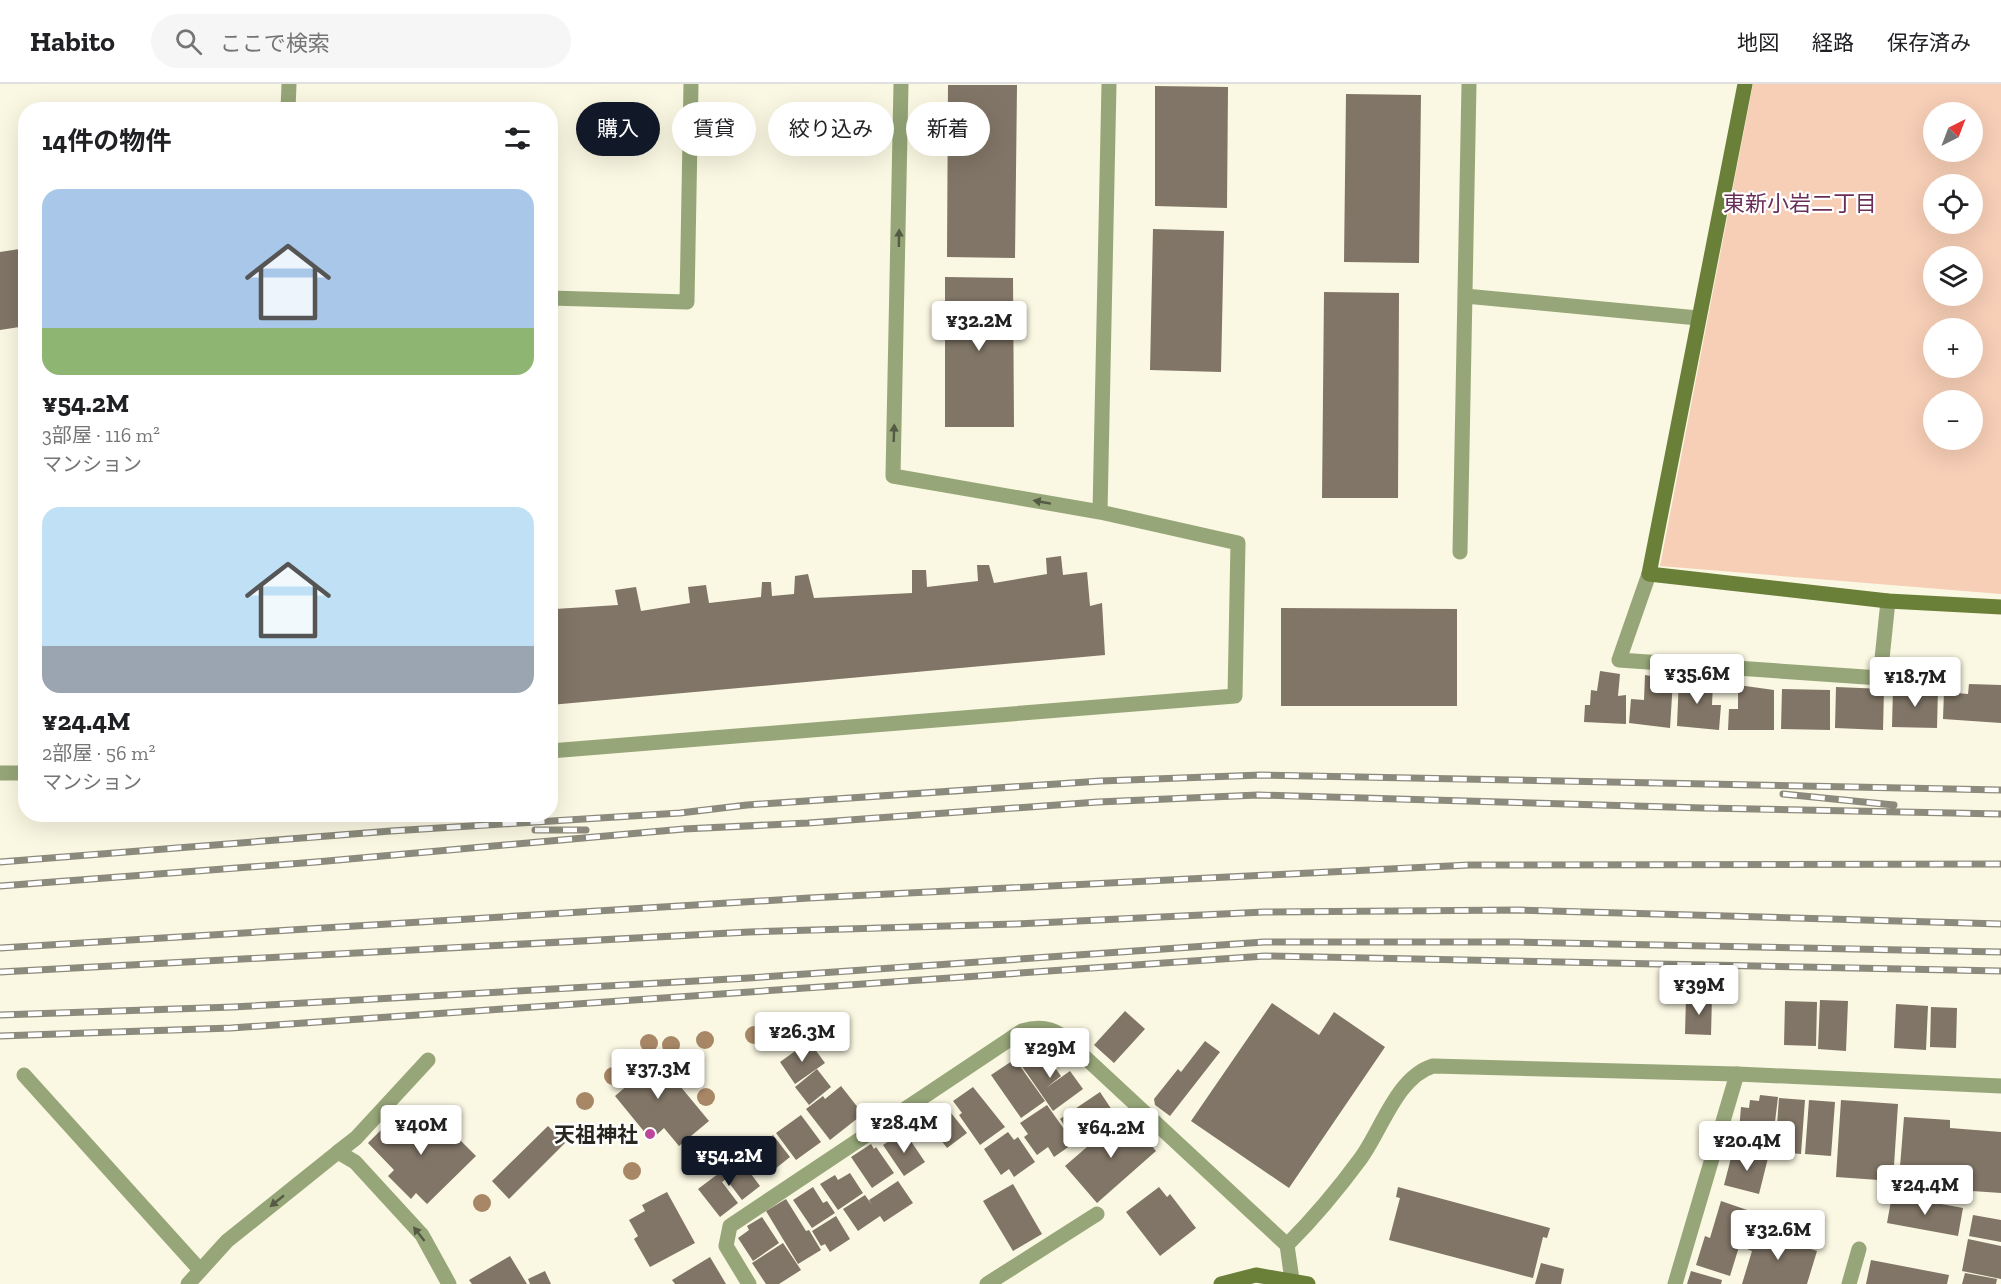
<!DOCTYPE html>
<html lang="ja">
<meta charset="utf-8">
<style>
body{margin:0;font-family:"Zilla Slab","Noto Sans JP",serif;background:#f6f6f6;color:#202124;height:100vh;display:flex;flex-direction:column;font-size:22px;white-space:nowrap}
*{box-sizing:border-box;margin:0}
p{font-size:20px;color:#757577}
.icon{flex:none;width:33px;height:33px;fill:none;stroke:currentColor;stroke-width:2;stroke-linecap:round;stroke-linejoin:round}
.map{position:relative;flex:1;overflow:hidden}
.side{position:absolute;left:18px;top:18px;width:540px;height:720px;display:flex;flex-direction:column;background:#fff;border-radius:24px;box-shadow:0 6px 24px #0002}
.side>*{flex:none}
.hud{position:absolute;left:576px;top:18px;width:570px;height:54px;display:flex;gap:12px}
.needle{width:39px;rotate:42deg}
.fabs{position:absolute;left:1923px;top:18px;display:grid;gap:12px}
.fabs a{display:grid;place-items:center;width:60px;height:60px;border-radius:50%;background:#fff;box-shadow:0 6px 24px #0002;font-size:30px}
.price{position:absolute;translate:-50% -51px;padding:0 14px;border-radius:6px;background:#fff;color:#222;font-size:20px;line-height:39px;filter:drop-shadow(0 2px 3px #0008)}
.price::after{content:'';position:absolute;left:50%;top:36px;width:18px;height:14px;margin-left:-9px;background:inherit;clip-path:polygon(0 0,100% 0,50% 100%)}
.price.on{background:#111827;color:#fff}
ul{padding:0;list-style:none}
li{display:grid;align-content:center;gap:12px;height:318px;padding:0 24px}
li span{display:grid;place-items:center;height:186px;border-radius:18px;color:#555}
li>.icon{margin-inline-start:auto}
span .icon{width:108px;height:108px;fill:#fffc;stroke-width:1}
li b{font-size:26px}
h2{display:flex;justify-content:space-between;align-items:center;height:72px;padding:0 24px;font-size:26px}
.chip{padding:0 21px;border-radius:27px;background:#fff;box-shadow:0 6px 24px #0002;font-size:21px;line-height:54px}
.chip.on{background:#111827;color:#fff}
header{display:flex;align-items:center;gap:36px;box-sizing:border-box;height:84px;padding:0 30px;background:#fff;border-bottom:2px solid #e0e0e0}
header strong{font-size:28px}
nav{display:flex;gap:33px;margin-inline-start:auto;font-size:21px}
.search{width:420px;height:54px;background:#f6f6f6;display:flex;align-items:center;gap:15px;box-sizing:border-box;padding:0 21px;border-radius:33px;color:#757577;font-size:22px}
.map>svg:first-child{display:block}
</style>
<header>
<strong>Habito</strong>
<div class="search"><svg class="icon" aria-label="search" viewBox="0 0 24 24"><circle cx="10" cy="10" r="6"/><path d="M15 15l6 6"/></svg>ここで検索</div>
<nav><a>地図</a><a>経路</a><a>保存済み</a></nav>
</header>
<div class="map">
<svg width="2001" height="1200" viewBox="0 0 2001 1200">
<rect width="100%" height="100%" fill="#faf7e2"/>
<path fill="#f7ceb6" fill-rule="evenodd" d="M1753,0h248v510l-341,-28zM1934,28h38v40h-38zM1934,100h38v40h-38zM1934,172h38v40h-38zM1934,244h38v40h-38zM1934,316h38v40h-38z"/>
<path fill="#807566" d="M948,1h69l-2,173 -68,-1z
M1155,2l73,1 -1,121 -72,-2z
M1346,10l75,1 -2,168 -75,-1z
M1153,145l71,2 -3,141 -71,-2z
M26,164v78l-26,4v-78z
M945,193l68,1 1,149h-69z
M1324,208l75,1 -1,205h-76z
M1061,472l2,19 24,-3 3,34 12,-3 3,52 -555,50v-114h4l1,18 63,-4 -3,-15 21,-3 5,24 49,-8 -2,-16 18,-2 3,18 52,-6 1,-15h9l1,14 22,-2 1,-18 13,-2 6,24 98,-5v-23h14l1,17 51,-6 -1,-16h12l5,18 53,-9 -1,-16z
M1281,524l176,1v97h-176z
M1600,587l20,3 -2,22 8,-1v29l-42,-2 1,-17h5l1,-15 6,1z
M1645,591l28,5 -3,48 -41,-5 2,-24 13,1z
M1679,593l34,5 -1,23h9l-2,25 -42,-4z
M1969,600l32,1v38l-58,-4 1,-27 24,2z
M1738,601l36,5v40h-46l1,-21h9z
M1836,603l48,2 -1,41 -48,-2z
M1893,603l45,1 -1,40 -45,-1z
M1782,605l48,1v40l-49,-1z
M1686,913h26l-1,38 -26,-1z
M1820,916l28,1 -2,50 -28,-2z
M1785,917l32,1 -1,44 -32,-1z
M1272,919l47,32 15,-23 51,35 -96,141 -98,-67z
M1896,920l32,2 -2,44 -32,-2z
M1931,923l26,1 -1,40 -26,-1z
M1125,927l20,18 -31,34 -20,-18z
M809,957l16,22 -30,21 -15,-22z
M1205,957l15,11 -50,64 -15,-11 -1,-6 24,-30 3,3z
M647,962l62,75 -30,25 -15,-18 -13,12 -36,-44 15,-13 -12,-13z
M1040,963l21,29 -15,12 24,-17 13,18 -30,22 -34,-49z
M1015,975l30,42 -24,17 -30,-43z
M817,985l14,18 -22,18 -14,-18z
M841,1002l22,28 -33,26 -24,-31 17,-13 2,3z
M973,1003l32,40 -25,18 -21,-30 3,-2 -9,-12z
M1100,1008l16,24 -40,26 -16,-23z
M1760,1011l18,2 -6,50 -34,-5 3,-35 8,1 1,-8 9,1z
M1779,1014l26,2 -4,54 -26,-2z
M1809,1016l26,2 -4,54 -26,-2z
M1841,1016l57,4 -5,77 -57,-4z
M944,1020l23,29 -20,15 -22,-29z
M1047,1021l27,38 -20,14 -6,-10 -11,8 -13,-18 4,-3 -8,-11z
M400,1027l21,21 16,-15 39,39 -49,48 -11,-11 -5,6 -23,-23 6,-6 -26,-27z
M1125,1030l31,37 -59,52 -32,-37z
M801,1031l20,27 -25,18 -20,-27z
M1904,1033l46,3v8l51,4v61l-58,-4 1,-7 -45,-3z
M548,1042l17,17 -56,56 -17,-18z
M904,1047l21,31 -21,14 -21,-31z
M1008,1048l6,8 4,-3 17,25 -21,15 -5,-8 -8,6 -17,-26z
M773,1051l17,22 -20,16 -17,-22z
M871,1060l3,5 2,-2 18,26 -22,15 -21,-31z
M1752,1065l17,5 -10,40 -35,-9 8,-31 17,5z
M739,1074l21,28 -18,14 -16,-21 -4,3 16,21 -18,14 -22,-28z
M850,1089l13,20 -25,17 -18,-26 15,-9 3,5z
M898,1097l15,22 -29,19 -4,-6 -22,15 -15,-22 22,-14 7,10 -3,-5z
M1013,1100l29,50 -29,17 -30,-50z
M813,1103l10,16 4,-2 8,12 -23,15 -19,-28z
M1159,1103l8,10 3,-3 26,34 -36,28 -34,-44z
M1398,1103l152,41 -3,10 -4,-1 -10,41 -144,-38 11,-42 -4,-1z
M667,1108l28,51 -45,24 -16,-28 4,-3 -9,-16 16,-9 -3,-6z
M1892,1111l71,13 -5,28 -71,-13z
M786,1115l20,32 3,-1 12,20 -23,14 -32,-53z
M1721,1117l29,10 -20,65 -34,-11 9,-29 5,2z
M1973,1131l28,5v22l-32,-6z
M836,1132l14,23 -20,13 -5,-8 -4,2 -9,-15z
M762,1133l17,26 -26,18 -15,-23 11,-8 -2,-4z
M1753,1146l64,21 -10,33h-65l10,-33 -5,-2z
M1968,1155l33,7v33l-39,-8z
M783,1159l18,27 -22,14h-13l-14,-21z
M510,1172l17,28h-55l-3,-4z
M710,1173l16,27h-51l-3,-4z
M1871,1176l78,15 -2,9h-81z
M1541,1179l23,6 -3,15h-26z
M545,1187l6,13h-21l-2,-5z
M1691,1187l31,9 -1,4h-34z
M1965,1189l32,6 -1,5h-34z"/>
<g fill="none" stroke-linecap="round" stroke-linejoin="round">
<path stroke="#96a678" stroke-width="15" d="M24,991l176,195
M338,1068l18,-14 72,-78
M987,1200l110,-70
M1675,1200l62,-210
M1849,1200l10,-35"/>
<path stroke="#96a678" stroke-width="15" d="M288,26l1,-26
M1465,212l233,22
M550,214l137,4 4,-218
M1100,428l9,-428
M1460,468l9,-468
M1649,490l-30,86 261,18 8,-77
M550,667l685,-55 3,-153 -138,-31 -207,-36 8,-392
M0,689h26
M1287,1161c27,-27 52,-57 74,-87 21,-29 36,-81 72,-92l304,8 264,12
M188,1200l39,-43 111,-89 17,10 67,73 27,49
M749,1200l-23,-38 4,-20 292,-195c13,-4 27,-4 39,4l226,210 5,35"/>
<path stroke="#6a7f37" stroke-width="15" d="M1745,0l-96,490 239,27 113,6
M1221,1200l35,-9 52,9"/>
<g stroke="#8c8a7c" stroke-width="7">
<path id="rail" d="M1783,710l111,11
M535,746h51
M0,778l391,-31 289,-18 67,-8 354,-24 160,-6 740,15
M0,802l316,-24 368,-33 124,-6 290,-21 160,-7 445,13 298,6
M0,864l809,-50 660,-33 532,-1
M0,888l749,-40 266,-8 249,-12 255,-2 482,14
M0,931l233,-8 516,-29 515,-36h253l484,10
M0,952l231,-8 1034,-72 736,15"/>
</g>
<use href="#rail" stroke="#fff" stroke-width="4.5" stroke-dasharray="14" stroke-linecap="butt"/>
</g>
<g fill="#a88766">
<circle cx="754" cy="951" r="9"/>
<circle cx="705" cy="956" r="9"/>
<circle cx="649" cy="959" r="9"/>
<circle cx="671" cy="961" r="9"/>
<circle cx="613" cy="992" r="9"/>
<circle cx="706" cy="1013" r="9"/>
<circle cx="585" cy="1017" r="9"/>
<circle cx="632" cy="1087" r="9"/>
<circle cx="482" cy="1119" r="9"/>
</g>
<defs><path id="oneway-solid" d="M-6-.8H1V-3.2L6.5 0L1 3.2V.8H-6Z" transform="scale(1.5)"/></defs>
<g fill="#545a43">
<use href="#oneway-solid" transform="translate(899 154) rotate(-89)"/>
<use href="#oneway-solid" transform="translate(894 349) rotate(-88)"/>
<use href="#oneway-solid" transform="translate(1042 418) rotate(-170)"/>
<use href="#oneway-solid" transform="translate(277 1117) rotate(141)"/>
<use href="#oneway-solid" transform="translate(419 1150) rotate(-128)"/>
</g>
<circle fill="#bc469c" stroke="#fff" stroke-width="2" cx="650" cy="1050" r="6"/>
<g text-anchor="middle" dominant-baseline="central" stroke-width="4.5" stroke-linejoin="round" paint-order="stroke">
<g font-size="21" font-weight="bold" fill="#282720" stroke="#fff" text-anchor="end">
<text x="638" y="1050">天祖神社</text>
</g>
<g font-size="22" fill="#692e58" stroke="#fff">
<text x="1800" y="119">東新小岩二丁目</text>
</g>
</g>
</svg>
<div class="fabs">
<a><svg class="needle" viewBox="-14 -14 28 28"><path d="M0-13l5 13h-10z" fill="#e53935"/><path d="M0 13l5-13h-10z" fill="#757577"/></svg></a>
<a><svg class="icon" aria-label="locate" viewBox="0 0 24 24"><circle cx="12" cy="12" r="6"/><path d="M12 2v4M12 18v4M2 12h4M18 12h4"/></svg></a>
<a><svg class="icon" aria-label="layers" viewBox="0 0 24 24"><path d="M12 4l9 5-9 5-9-5zM3 14l9 5 9-5"/></svg></a>
<a>+</a>
<a>−</a>
</div>
<b class="price" style="left:979px;top:268px">¥32.2M</b>
<b class="price" style="left:1697px;top:621px">¥35.6M</b>
<b class="price" style="left:1915px;top:624px">¥18.7M</b>
<b class="price" style="left:1699px;top:932px">¥39M</b>
<b class="price" style="left:802px;top:979px">¥26.3M</b>
<b class="price" style="left:1050px;top:995px">¥29M</b>
<b class="price" style="left:658px;top:1016px">¥37.3M</b>
<b class="price" style="left:904px;top:1070px">¥28.4M</b>
<b class="price" style="left:421px;top:1072px">¥40M</b>
<b class="price" style="left:1111px;top:1075px">¥64.2M</b>
<b class="price" style="left:1747px;top:1088px">¥20.4M</b>
<b class="price on" style="left:729px;top:1103px">¥54.2M</b>
<b class="price" style="left:1925px;top:1132px">¥24.4M</b>
<b class="price" style="left:1778px;top:1177px">¥32.6M</b>
<div class="hud">
<a class="chip on">購入</a>
<a class="chip">賃貸</a>
<a class="chip">絞り込み</a>
<a class="chip">新着</a>
</div>
<section class="side">
<h2>14件の物件<svg class="icon" aria-label="filters" viewBox="0 0 24 24"><path d="M4 7h16M4 17h16"/><circle cx="9" cy="7" r="2"/><circle cx="15" cy="17" r="2"/></svg></h2>
<ul>
<li><span style="background:linear-gradient(#a9c7e8 75%,#8fb573 0)"><svg class="icon" aria-label="home" viewBox="0 0 24 24"><path d="M3 11l9-7 9 7M6 9v11h12V9"/></svg></span><div><b>¥54.2M</b><p>3部屋 · 116 m²</p><p>マンション</p></div></li>
<li><span style="background:linear-gradient(#bfe0f5 75%,#9aa5b1 0)"><svg class="icon" aria-label="home" viewBox="0 0 24 24"><path d="M3 11l9-7 9 7M6 9v11h12V9"/></svg></span><div><b>¥24.4M</b><p>2部屋 · 56 m²</p><p>マンション</p></div></li>
</ul>
</section>
</div>
